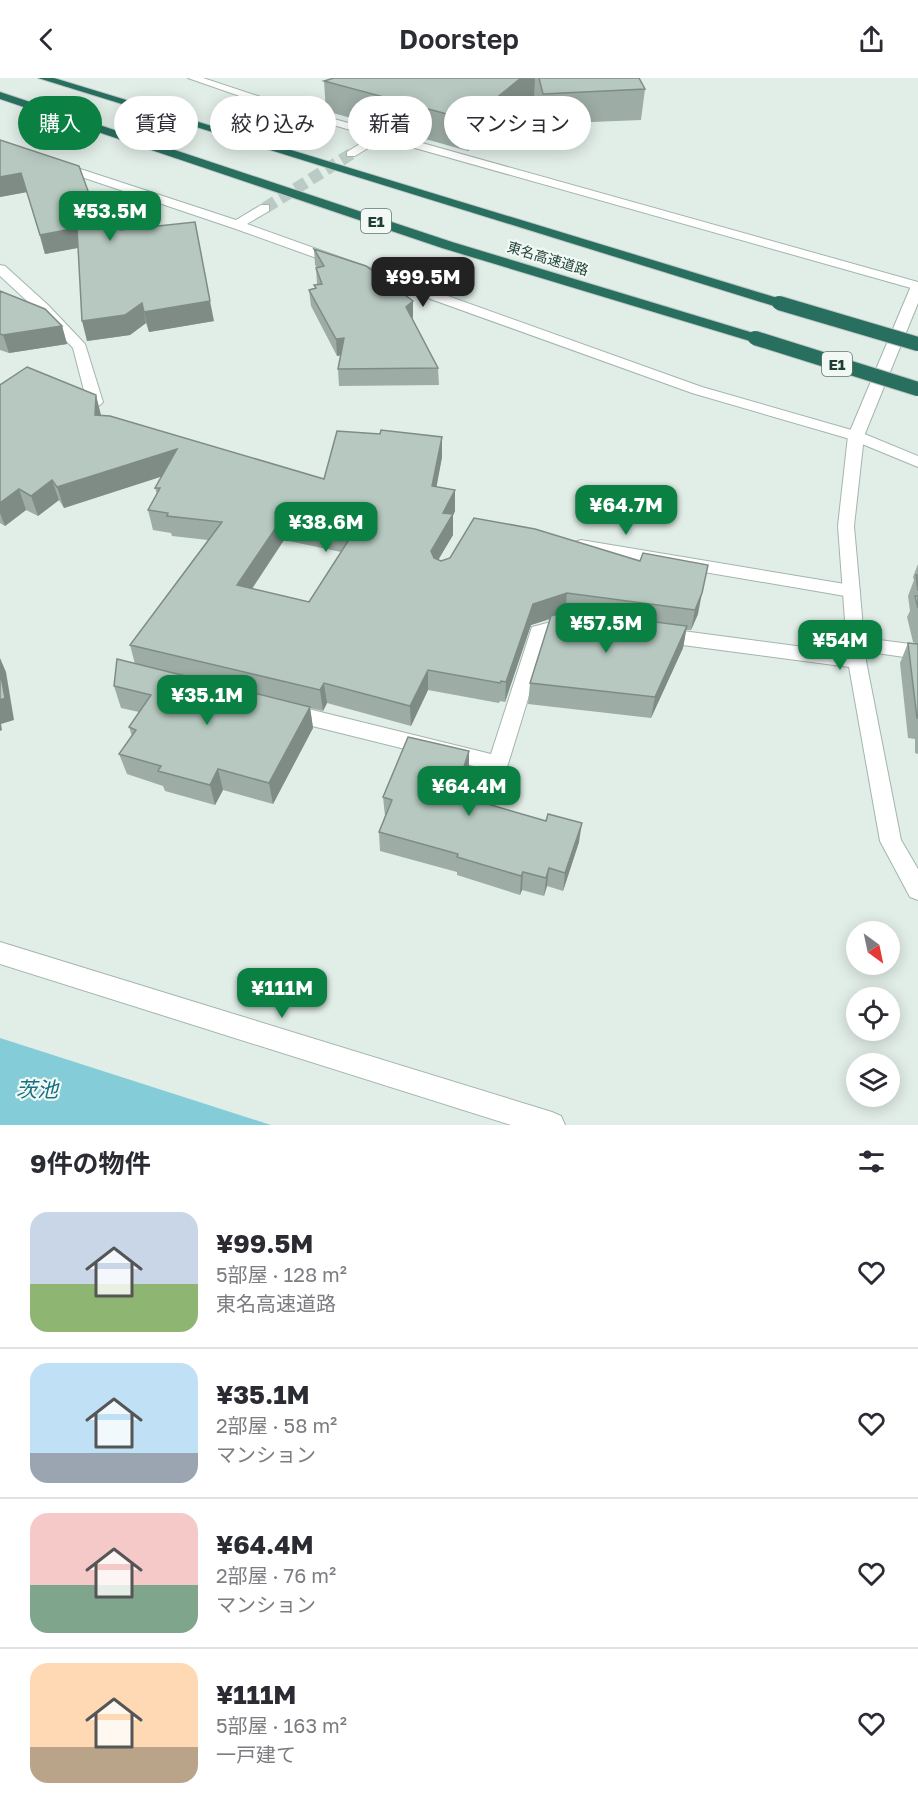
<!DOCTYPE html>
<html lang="ja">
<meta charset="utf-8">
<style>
body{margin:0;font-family:"Golos Text","Noto Sans JP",sans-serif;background:#f2f2f3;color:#2b2b33;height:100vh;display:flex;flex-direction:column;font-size:22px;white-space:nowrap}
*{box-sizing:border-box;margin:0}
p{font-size:20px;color:#7c7c81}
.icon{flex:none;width:33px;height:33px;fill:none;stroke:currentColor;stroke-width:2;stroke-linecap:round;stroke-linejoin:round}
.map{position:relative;height:1047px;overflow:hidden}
.panel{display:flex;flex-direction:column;background:#fff;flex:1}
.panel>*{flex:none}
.hud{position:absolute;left:18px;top:18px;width:600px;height:54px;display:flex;gap:12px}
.needle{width:39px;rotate:147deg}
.tools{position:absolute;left:846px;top:843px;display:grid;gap:12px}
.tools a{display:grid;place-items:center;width:54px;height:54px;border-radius:50%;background:#fff;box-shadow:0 3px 15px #0003;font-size:30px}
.price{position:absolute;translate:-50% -51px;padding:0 14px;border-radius:12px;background:#0b8043;color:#fff;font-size:20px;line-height:39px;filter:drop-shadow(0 2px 3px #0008)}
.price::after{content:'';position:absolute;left:50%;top:36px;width:18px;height:14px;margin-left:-9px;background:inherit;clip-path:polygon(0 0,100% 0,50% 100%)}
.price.active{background:#222;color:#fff}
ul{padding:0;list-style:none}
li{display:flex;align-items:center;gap:18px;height:150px;padding:0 30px}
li+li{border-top:2px solid #e1e1e2}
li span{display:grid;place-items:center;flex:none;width:168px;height:120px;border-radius:18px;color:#555}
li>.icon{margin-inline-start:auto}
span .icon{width:72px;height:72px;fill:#fffc;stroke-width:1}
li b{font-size:26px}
h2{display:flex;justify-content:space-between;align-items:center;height:72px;padding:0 30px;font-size:26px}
.pill{padding:0 21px;border-radius:27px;background:#fff;box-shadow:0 3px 15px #0003;font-size:21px;line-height:54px}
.pill.active{background:#0b8043;color:#fff}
header{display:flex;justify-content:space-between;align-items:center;height:78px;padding:0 30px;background:#fff;font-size:27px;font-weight:600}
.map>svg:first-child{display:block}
</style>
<header><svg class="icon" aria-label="back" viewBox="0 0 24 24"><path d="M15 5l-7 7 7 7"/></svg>Doorstep<svg class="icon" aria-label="share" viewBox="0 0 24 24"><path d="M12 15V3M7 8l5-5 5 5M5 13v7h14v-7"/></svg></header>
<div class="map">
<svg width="918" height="1047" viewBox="0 0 918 1047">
<rect width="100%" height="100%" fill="#e1ede7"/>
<path fill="#83ccd8" d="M0,960l271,87h-271z"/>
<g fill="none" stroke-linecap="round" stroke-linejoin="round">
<path stroke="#bacac4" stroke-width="12" stroke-dasharray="12 6" stroke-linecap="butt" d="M265,130l86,-54"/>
<g stroke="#a3b5ae" stroke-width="2">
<path id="minor" d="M188,0h15l85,28 92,26h8l2,2 528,148v8l-535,-151 -28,17h-8v-4l25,-16 -92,-26z
M59,84l177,58 25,-15h8v6l-22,13 455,163 160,46 56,23v11l-68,-28 -158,-46 -459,-165 -178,-60 -2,-2z
M0,187l5,1 43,39 37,39 18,58 -3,3 -5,2 -8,-5 -14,-54 -35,-37 -38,-35z
M581,462l276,46 3,5 -3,5 -6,1 -276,-47 -3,-4 3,-4z
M570,539l6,2 3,5 -3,5 -29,8 -39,127 -3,6 -7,2 -210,-52 -7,-3 -3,-5 3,-5 7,-3 203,50 41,-127z
M660,550l197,26 7,2 2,5 -2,5 -7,2 -197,-26 -7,-2 -2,-5 2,-5z
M856,559l62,8v14l-69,-10 -2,-5 2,-5z
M0,864l552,170 9,4 4,9h-54l-511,-161z"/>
</g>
<g stroke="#a3b5ae" stroke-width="2">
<path id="tertiary" d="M918,204v21l-54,133 -10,90 12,135 35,179 17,29v31l-8,-3 -30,-56 -32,-180 -10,-135 10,-90 63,-150z"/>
</g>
<g stroke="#c0c9c7" stroke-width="2">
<path id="motorway" d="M38,0h16l730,222 2,3 -7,4 -5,-1z
M0,14l452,150 308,93 2,3 -7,4 -5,-1 -308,-93 -442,-149z"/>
</g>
<use href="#minor" fill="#fff" fill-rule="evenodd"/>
<use href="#tertiary" fill="#fff" fill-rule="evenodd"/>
<use href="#motorway" fill="#286f5f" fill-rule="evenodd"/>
<g stroke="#c0c9c7" stroke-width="16" stroke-linecap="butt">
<path id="motorway-bridge" d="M779,225l139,41
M755,260l163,51"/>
</g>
<use href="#motorway-bridge" stroke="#286f5f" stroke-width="14"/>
</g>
<path fill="#9daca5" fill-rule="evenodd" d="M334,0h305l6,11 -4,31 -99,4 -8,-28 -66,55 -142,-40 -2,-30z
M0,62l92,62 122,119 -65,11 -3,-9 -16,12 -43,6 -9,-93 -33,6 -18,-62 -27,5z
M314,171l99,52v16l-1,1 26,50 1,17 -100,1 -1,-17 3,-14 -4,1 -26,-50 -2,-16 6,-1 -1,-4 3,-1 -1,-16h1l-2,-3z
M0,213l62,35 5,18 -58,9 -9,-3z
M0,307l101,31 223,63 118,-22 -6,30 19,24 -2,4v20l-15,25 3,1h199l3,-8 55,61 -7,16h-5l-3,18 -32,70 -123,-14 2,-21 20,-64 -19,6 -26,77 -5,-1 -1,2 -71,-13 -17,36 -84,-23 -4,8 -13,-3 3,20 -40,76 -50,-14 -8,15 -50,-14 -2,-5 -36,-12 -8,-20 13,-18 -3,-9 10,-15 -18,-4 -7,-22 21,-22 -5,-19 78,-105 -36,-4 -1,-3 -18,-3 -5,-20 9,-16 -2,-6 7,-12 -98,32 -5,-8 -21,16 -12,-6 -21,16 -5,-3zM284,462l57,12 -32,50 -57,-13z
M918,486v80l-5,-2 -6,-25 3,-6 -2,-15 6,-16 -1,-3z
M908,565l10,1v110l-3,-1v-14l-7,-1 -8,-75z
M469,673v19l-7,23 6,2v3l111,44 -16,49 -16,-5 -3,10 -22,-6 -2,5 -63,-20v-3l-77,-21 -1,-19 6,-16 -2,-19z"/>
<path fill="#7f8c86" d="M521,0h14l-1,18 -66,55 1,-31z
M21,95l6,19 -27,5v-20z
M77,150l5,19 -37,7 -5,-19z
M210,223l4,20 -65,11 -5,-20z
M413,223v16l-6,6 -1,-16z
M142,225l4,20 -16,12 -43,6 -5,-20z
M62,248l5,18 -58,9 -6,-18z
M344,260l2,16 -9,2 -1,-17z
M96,317l5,20 -1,21 -5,-21z
M442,359v20l-9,49 -1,-20z
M177,371l5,21 -118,38 -7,-21z
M52,402l7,20 -21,16 -7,-20z
M19,411l7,21 -21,16 -5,-13v-10z
M455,412v21l-2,4v20l-22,37v-21l12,-38z
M281,442l3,20 -43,65 -4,-20z
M567,515l-2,21 -34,11 -26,77 1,-20 27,-78z
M702,515l-4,21 -7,16 4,-20z
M687,548l-4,22 -32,70 4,-21z
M0,580l6,14 8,48 -13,4 1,6 -2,1z
M428,592v20l-17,36 -1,-20z
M324,605l3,20 -4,8 -3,-21z
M310,629l3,21 -40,76 -4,-21z
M469,673v19l-13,41v-19z
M218,691l5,21 -8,15 -5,-20z
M582,745l-3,19 -16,49 2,-18z
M549,790l-2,18 -3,10 2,-18z
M523,794l-1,18 -2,5 1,-19z"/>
<path fill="#b6c8c0" stroke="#7f8c86" stroke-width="1.5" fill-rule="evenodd" d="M334,0h187l-52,42 -145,-39z
M539,0h100l6,11 -102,5z
M0,62l79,26 13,36 17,-3 11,31 75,-8 15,79 -66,11 -2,-9 -17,12 -43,6 -5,-93 -37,7 -19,-62 -21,4z
M314,171l52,17 47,35 -7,6 32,61 -100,1 6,-31 -8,1 -27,-49 7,-2 -2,-3 8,-1 -6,-16 8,-2z
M0,213l45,18 17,17 -59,9 -3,-1z
M27,289l69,28 -1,20 15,1 214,63 13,-48 43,3 1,-4 61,7 -10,49 23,4 -12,23 10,1 -22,37 3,7 7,3 9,-3 24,-40 61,11 105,32 3,-8 65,12 -6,28 -7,17 -128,-17 -34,11 -27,78 -5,-1 -1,2 -72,-13 -18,36 -86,-23 -4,7 -190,-45 92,-123 -55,-6 1,-3 -20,-3 12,-22h-5l22,-39 -120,38 -5,-7 -21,16 -12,-7 -19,14v-118zM281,442l71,15 -43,67 -72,-17z
M916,497h2v16z
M915,518h3v12z
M568,533l119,15 -32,71 -125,-14 21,-67z
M908,565l10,1v74h-1z
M117,581l193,48 -41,76 -51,-14 -8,16 -52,-14 3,-5 -42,-12 17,-24 -7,-3 22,-32 -37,-9z
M0,593l5,27 -5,2z
M408,659l61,14 -13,41 12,3 -1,3 79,23 2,-7 34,9 -17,50 -16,-5 -3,10 -23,-6 -2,4 -64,-19 1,-3 -79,-22 13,-32 -9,-3z"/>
<g text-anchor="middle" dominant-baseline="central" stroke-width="4.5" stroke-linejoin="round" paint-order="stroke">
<g font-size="14" fill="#1f3f36" stroke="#f2f9f5">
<text transform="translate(548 180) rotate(17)">東名高速道路</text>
</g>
<g fill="#f2f9f5" stroke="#5e776f" stroke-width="1.5">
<rect x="361" y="131" width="30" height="24" rx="4.5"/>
<rect x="822" y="274" width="30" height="24" rx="4.5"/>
</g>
<g font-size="15" font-weight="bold" fill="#1f3f36">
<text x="376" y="143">E1</text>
<text x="837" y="286">E1</text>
</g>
<g font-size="21" font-style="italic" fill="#137182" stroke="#f2f9f5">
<text x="37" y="1011">茨池</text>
</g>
</g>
</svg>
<div class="tools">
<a><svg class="needle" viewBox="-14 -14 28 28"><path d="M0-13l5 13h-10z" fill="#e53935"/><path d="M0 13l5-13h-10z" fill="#7c7c81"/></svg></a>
<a><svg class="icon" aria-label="locate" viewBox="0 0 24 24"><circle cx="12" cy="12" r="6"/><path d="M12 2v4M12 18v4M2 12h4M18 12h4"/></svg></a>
<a><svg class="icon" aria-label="layers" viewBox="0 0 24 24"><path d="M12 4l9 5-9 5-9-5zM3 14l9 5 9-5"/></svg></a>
</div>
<b class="price" style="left:110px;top:164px">¥53.5M</b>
<b class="price active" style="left:423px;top:230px">¥99.5M</b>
<b class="price" style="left:626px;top:458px">¥64.7M</b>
<b class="price" style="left:326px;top:475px">¥38.6M</b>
<b class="price" style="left:606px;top:576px">¥57.5M</b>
<b class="price" style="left:840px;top:593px">¥54M</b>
<b class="price" style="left:207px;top:648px">¥35.1M</b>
<b class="price" style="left:469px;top:739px">¥64.4M</b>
<b class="price" style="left:282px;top:941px">¥111M</b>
<div class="hud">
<a class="pill active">購入</a>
<a class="pill">賃貸</a>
<a class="pill">絞り込み</a>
<a class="pill">新着</a>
<a class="pill">マンション</a>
</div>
</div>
<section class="panel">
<h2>9件の物件<svg class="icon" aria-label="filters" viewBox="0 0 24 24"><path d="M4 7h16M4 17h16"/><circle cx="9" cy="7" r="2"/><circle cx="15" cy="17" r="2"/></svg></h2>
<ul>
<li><span style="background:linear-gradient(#c9d6e8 60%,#8fb573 0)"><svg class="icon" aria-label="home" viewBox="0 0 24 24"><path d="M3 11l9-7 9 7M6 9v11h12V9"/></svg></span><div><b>¥99.5M</b><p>5部屋 · 128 m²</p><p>東名高速道路</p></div><svg class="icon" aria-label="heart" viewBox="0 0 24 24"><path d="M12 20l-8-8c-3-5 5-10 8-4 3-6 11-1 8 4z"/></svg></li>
<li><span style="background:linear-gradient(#bfe0f5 75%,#9aa5b1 0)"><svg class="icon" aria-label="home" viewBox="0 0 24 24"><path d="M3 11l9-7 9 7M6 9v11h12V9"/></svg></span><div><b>¥35.1M</b><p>2部屋 · 58 m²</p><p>マンション</p></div><svg class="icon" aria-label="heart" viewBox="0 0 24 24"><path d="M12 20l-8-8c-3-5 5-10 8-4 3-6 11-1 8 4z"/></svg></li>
<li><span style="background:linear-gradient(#f6c9c9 60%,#7fa58c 0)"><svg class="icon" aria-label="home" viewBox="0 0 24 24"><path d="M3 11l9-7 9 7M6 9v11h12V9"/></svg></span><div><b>¥64.4M</b><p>2部屋 · 76 m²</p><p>マンション</p></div><svg class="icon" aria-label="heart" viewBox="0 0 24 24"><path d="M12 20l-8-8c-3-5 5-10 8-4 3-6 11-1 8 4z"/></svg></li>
<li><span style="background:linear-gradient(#ffd9b3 70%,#b9a48a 0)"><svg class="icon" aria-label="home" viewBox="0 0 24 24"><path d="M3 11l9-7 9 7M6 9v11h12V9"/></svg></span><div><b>¥111M</b><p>5部屋 · 163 m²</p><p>一戸建て</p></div><svg class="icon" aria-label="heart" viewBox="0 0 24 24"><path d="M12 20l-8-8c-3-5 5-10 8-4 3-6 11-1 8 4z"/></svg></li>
</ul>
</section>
